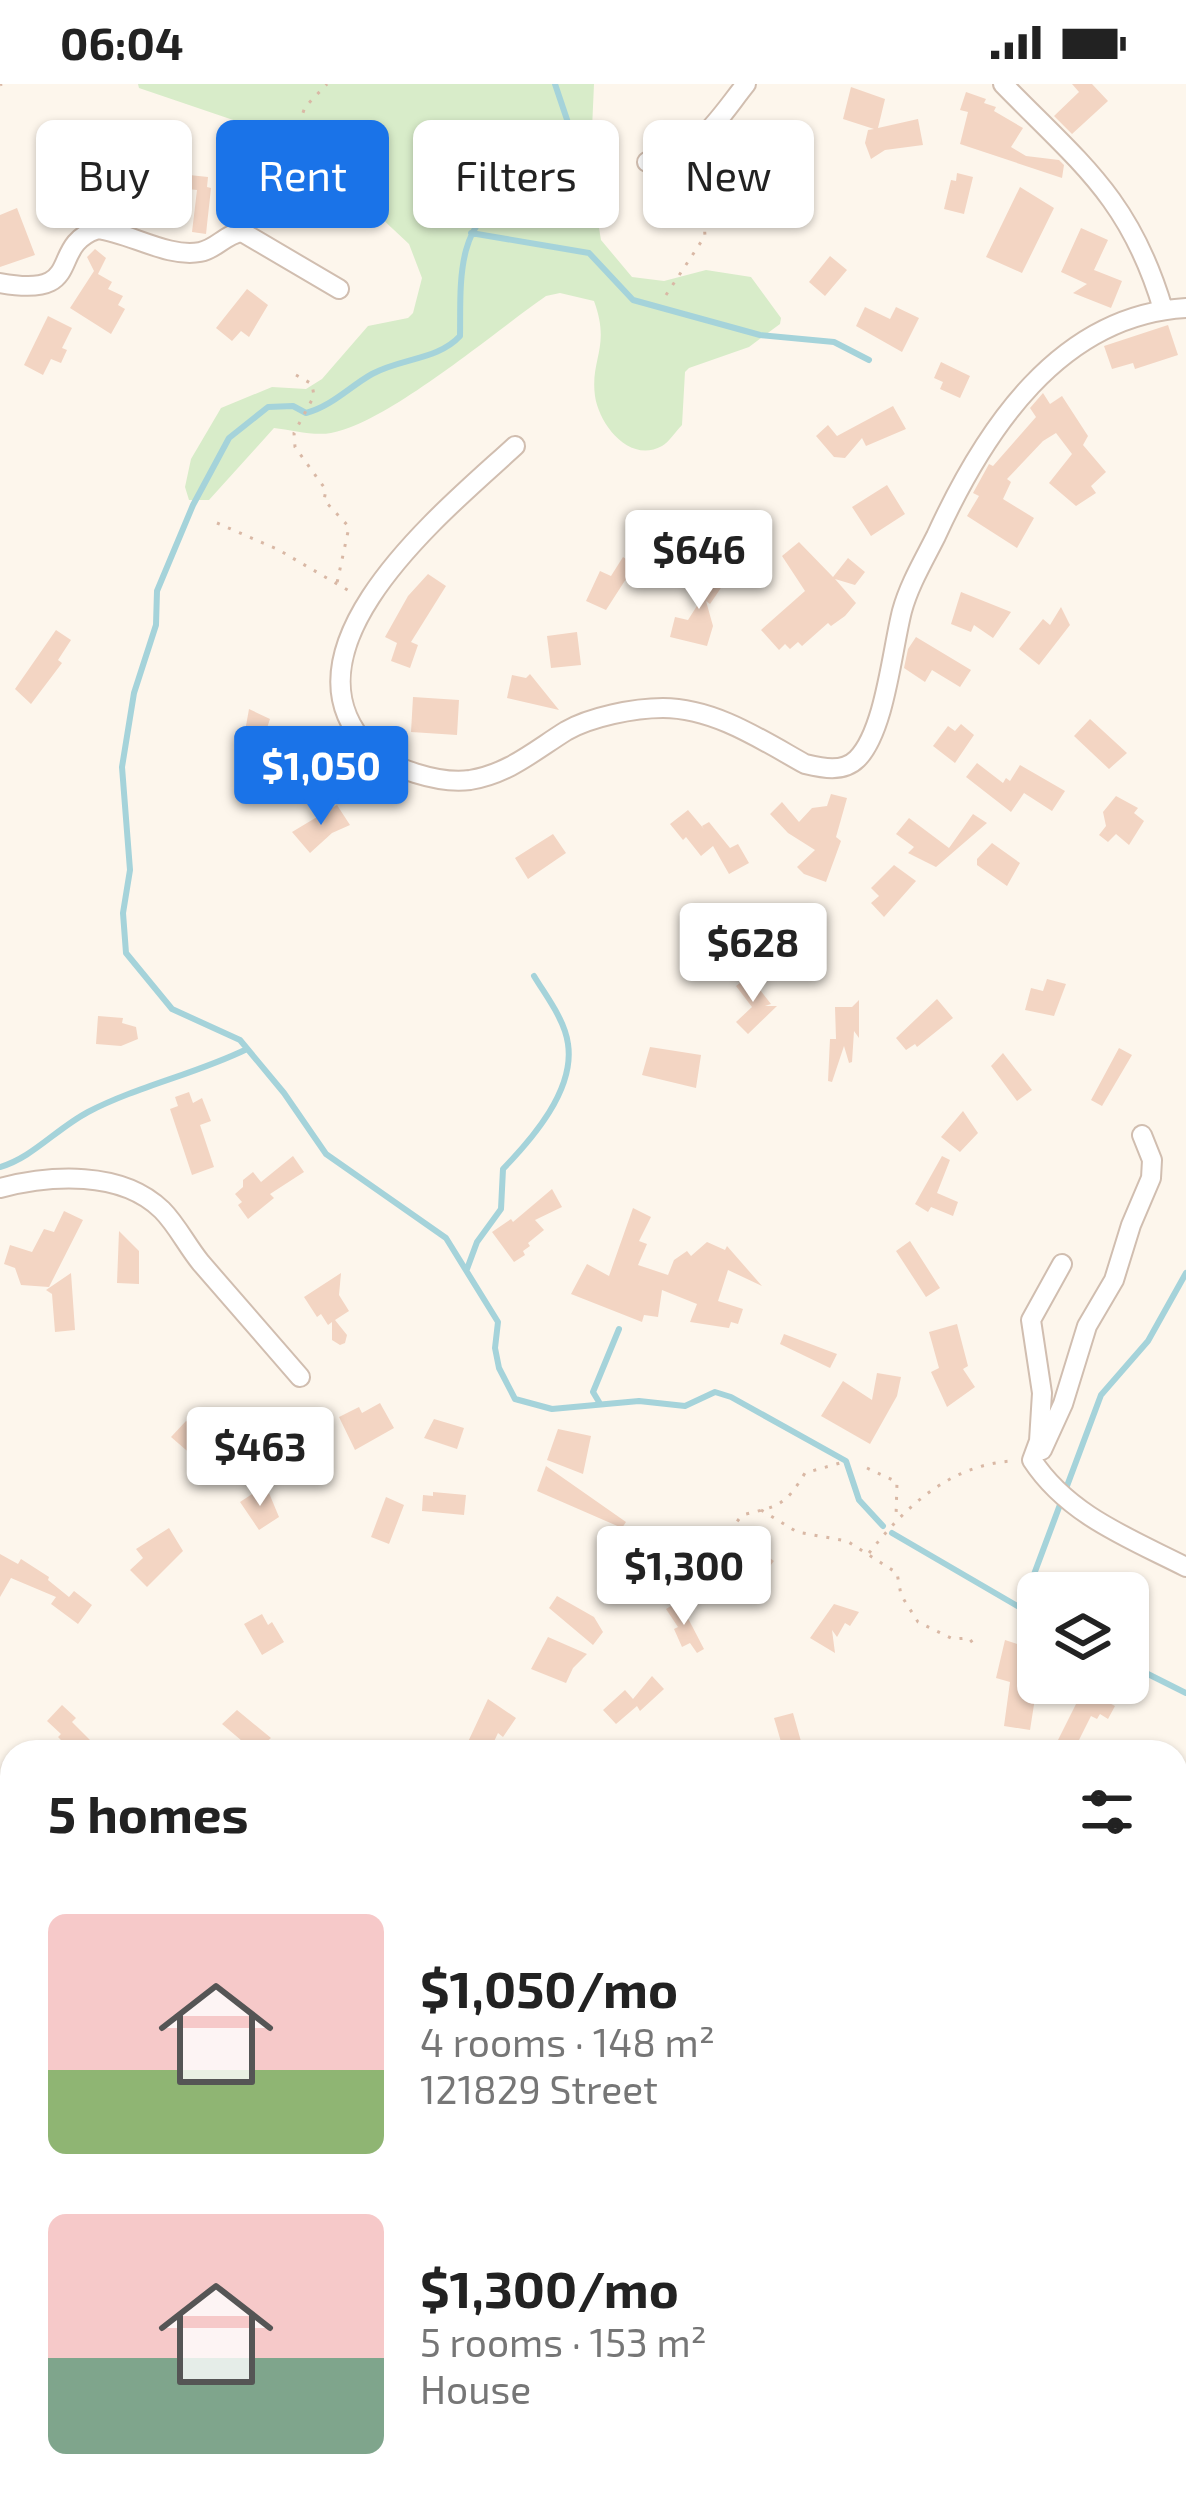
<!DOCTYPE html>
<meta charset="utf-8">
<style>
body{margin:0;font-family:"Exo 2",sans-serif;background:#f2f2f2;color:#222;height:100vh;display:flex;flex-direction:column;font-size:45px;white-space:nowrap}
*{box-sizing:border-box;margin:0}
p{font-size:39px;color:#767676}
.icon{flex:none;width:66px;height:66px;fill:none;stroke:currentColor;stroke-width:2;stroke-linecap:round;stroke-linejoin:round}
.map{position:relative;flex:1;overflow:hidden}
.sheet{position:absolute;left:0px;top:1656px;width:1188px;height:768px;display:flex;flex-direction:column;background:#fff;border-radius:36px 36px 0 0;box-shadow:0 3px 9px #0004}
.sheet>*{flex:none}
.guide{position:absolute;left:36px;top:36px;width:1116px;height:108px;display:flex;gap:24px}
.tools{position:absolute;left:1017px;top:1488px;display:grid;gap:24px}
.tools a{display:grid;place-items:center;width:132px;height:132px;border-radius:18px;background:#fff;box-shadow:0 3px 9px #0004;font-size:60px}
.price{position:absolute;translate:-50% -102px;padding:0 27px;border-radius:12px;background:#fff;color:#222;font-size:39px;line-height:78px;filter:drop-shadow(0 3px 6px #0008)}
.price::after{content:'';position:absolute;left:50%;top:72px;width:36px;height:27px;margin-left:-18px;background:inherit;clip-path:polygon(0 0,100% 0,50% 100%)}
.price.on{background:#1a73e8;color:#fff}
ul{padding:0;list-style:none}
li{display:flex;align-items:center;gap:36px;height:300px;padding:0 48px}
li span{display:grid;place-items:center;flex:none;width:336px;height:240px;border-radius:18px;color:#555}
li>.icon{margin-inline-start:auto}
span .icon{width:144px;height:144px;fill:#fffc;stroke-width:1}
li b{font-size:51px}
h2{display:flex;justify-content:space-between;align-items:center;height:144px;padding:0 48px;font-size:51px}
.pill{padding:0 42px;border-radius:18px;background:#fff;box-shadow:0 3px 9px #0004;font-size:42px;line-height:108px}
.pill.on{background:#1a73e8;color:#fff}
.status{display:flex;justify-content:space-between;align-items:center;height:84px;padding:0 60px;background:#fff;direction:ltr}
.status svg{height:33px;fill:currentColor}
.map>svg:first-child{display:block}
</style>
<div class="status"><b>06:04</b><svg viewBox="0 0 49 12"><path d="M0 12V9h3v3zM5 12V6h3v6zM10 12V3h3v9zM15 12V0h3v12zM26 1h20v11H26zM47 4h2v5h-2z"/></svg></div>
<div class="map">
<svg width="1186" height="2424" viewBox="0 0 1186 2424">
<rect width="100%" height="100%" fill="#fdf6ec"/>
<path fill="#d8ecc9" d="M138,0h456l-4,90 11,66 31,37 32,4 42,-11 45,7 30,41 -1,6 -31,23 -60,21 -4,4 -3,53c-6,6 -13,17 -20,21 -33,18 -63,-22 -67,-50 -5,-37 16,-49 -1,-95l-34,-8 -14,3c-52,36 -157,126 -215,137 -17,3 -40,-3 -57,-5l-65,72h-20l-4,-13 6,-28 30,-51 51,-21 34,2 16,-10 46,-53 40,-8 5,-5 9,-35 -13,-34 -108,-101 -162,-55z"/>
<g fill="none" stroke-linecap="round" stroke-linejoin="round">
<path stroke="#a5d3da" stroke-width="6" d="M555,0l30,89 -4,18c-8,3 -18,8 -27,10 -15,2 -32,-4 -47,1 -53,19 -46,88 -47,134 -22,24 -59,22 -88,38 -23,13 -40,32 -66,39l-13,-7 -25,1 -39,31 -36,67 -36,86 -1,34 -22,68 -12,74 8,103 -7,43 3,40 46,56 68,31 44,53 42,61 120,84 52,84 -3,26 4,20 16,31 37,10 87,-8 46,5 30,-14 16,5 115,64 13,39 24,26
M471,149l118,20 44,47 127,35 74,7 35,18
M0,1083c32,-9 56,-38 88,-55 50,-26 108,-38 159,-63
M467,1185l10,-27 24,-33 2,-40c29,-30 72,-79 65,-125 -3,-24 -22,-48 -34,-68
M599,1318l-6,-10 26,-63
M892,1449l146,85
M1021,1525l80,-214 47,-54 38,-68
M1128,1580l58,29"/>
</g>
<path fill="#f3d5c3" d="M1072,0h20l16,17 -36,33 -18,-18 25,-24z
M851,3l34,12 -7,29 40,-9 5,26 -38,5 -14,9 -6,-16 3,-13 6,-1 -31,-10z
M966,8l20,7 -2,4 12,4 -2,4 29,17 -12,19 15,9 33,4 5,5 -2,13 -102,-34 8,-32 -8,-2z
M771,64l12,31 -21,8 -12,-30z
M161,88l47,5 -1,10 4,1 -5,46 -14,-2 5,-42 -37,-4z
M957,89l16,4 -9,37 -20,-5 7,-29 5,1z
M1020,103l34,21 -32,65 -36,-16z
M17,124l18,47 -35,12v-52z
M1081,144l27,12 -14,30 28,11 -11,27 -38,-15 14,-9 -26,-12z
M95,165l11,9 -8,16 14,8 -4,7 15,7 -5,9 7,4 -14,25 -41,-26 24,-37 -7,-14z
M830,172l17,14 -22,26 -16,-14z
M247,205l21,16 -19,32 -8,-6 -9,10 -16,-13z
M865,223l25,12 6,-12 23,11 -17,34 -46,-26z
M48,232l24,12 -10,20 5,2 -6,13 -10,-4 -8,16 -19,-10z
M1168,241l10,30 -43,14 -2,-6 -21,6 -8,-23z
M941,278l29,14 -10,22 -20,-9 3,-7 -9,-4z
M1043,309l7,11 12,-8 26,40 -5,9 23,27 -15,14 5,7 -20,13 -27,-23 23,-29 -16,-21 -13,8 -36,38 4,3 -8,17 31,19 -17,30 -50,-32 12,-20 -6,-3 16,-29 4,2 43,-49 -6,-9z
M893,322l13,23 -40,17 -4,-8 -17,20 -11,-1 -18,-21 12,-11 9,11z
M887,401l18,29 -34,22 -19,-29z
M799,458l34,35 15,-19 17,14 -10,13 -20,-6 21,24 -11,13 -14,10 -3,-3 -26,23 -4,-4 -8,7 -5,-5 -6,6 -18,-20 44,-39 -23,-35z
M623,473l12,8 -29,45 -20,-9 14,-30 11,5z
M714,487l13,8 -17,25 -4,-3 7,25 -6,20 -37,-9 5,-20 13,3 14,-22 -15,-10z
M428,490l18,12 -35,56 7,3 -8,23 -19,-7 6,-18 -12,-6 23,-41z
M961,508l50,20 -18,26 -19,-13 -3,7 -20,-8z
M1061,523l9,18 -31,40 -20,-16 24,-30 7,6z
M56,546l15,10 -13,20 4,3 -31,41 -16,-15z
M577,548l4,33 -30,3 -4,-32z
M916,553l55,33 -11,17 -28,-17 -7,12 -21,-14 4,-19z
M530,590l29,36 -52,-12 5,-23 14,3z
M413,613l46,3 -2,35 -46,-3z
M249,625l21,10 -4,12 15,41 -19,6 -18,-41z
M1090,635l37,34 -18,16 -35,-33z
M961,640l13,11 -19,28 -22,-17 15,-20 7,5z
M977,679l26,20 3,-5 4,3 10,-16 45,26 -13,20 -28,-18 -13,19 -45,-35z
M831,710l16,4 -11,39 5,4 -15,41 -22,-8 -7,-7 18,-17 -27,-17 -18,-19 12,-12 17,20 13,-14 15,-2z
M1116,712l22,12 -4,5 10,8 -15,24 -13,-11 -8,8 -9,-7 7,-9 -3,-14z
M337,721l13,20 -18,8 -22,20 -18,-21z
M688,726l16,19 -2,-3 7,-4 21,26 8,-4 11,19 -20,11 -16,-28 -12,10 -15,-19 -3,3 -13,-16z
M973,730l14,9 -51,44 -28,-14 6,-6 -18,-13 13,-16 40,30z
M553,750l13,19 -38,26 -13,-21z
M992,759l28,20 -13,23 -30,-21v-6z
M894,781l22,16 -32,36 -13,-14 8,-7 -8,-8z
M749,892l22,28 -6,2h12l-29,28 -12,-12 16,-15 -16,-21z
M1047,895l19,5 -12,32 -29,-6 6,-22 12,3z
M937,915l16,19 -36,29 -2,-3 -9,6 -10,-12z
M859,916v38l-5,-7 -2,31 -3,1 -5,-17 -12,36 -4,-1 2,-42h6l-1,-32h17z
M98,932l25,2 -1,5 14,4 2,12 -17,7 -25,-2z
M650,963l51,8 -5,33 -54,-13z
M1119,964l13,7 -30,51 -11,-6z
M1003,969l29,37 -15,11 -26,-35z
M189,1008l4,11 9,-5 9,23 -11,4 14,42 -22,8 -22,-66 8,-3 -3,-9z
M963,1027l15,22 -18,19 -19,-15z
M293,1072l11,16 -34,22 4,4 -26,21 -10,-14 4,-3 -7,-8 8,-7v-7l10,-8 8,10z
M942,1072l8,4 -13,33 21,9 -5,14 -22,-9 -3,5 -13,-8z
M552,1105l10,18 -27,13 9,10 -16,13 2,3 -7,5 2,4 -11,7 -22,-30 19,-13 2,3z
M633,1124l18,9 -12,24 8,3 -9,21 30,10 6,-15 13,-9 4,5 16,-14 18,8 2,-4 35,40 -34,-16 -10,31 25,8 -5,15 -7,-2 -2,6 -39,-6 7,-18 -35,-14 -4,27 -14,-2 -2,7 -71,-28 16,-30 22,12z
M64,1127l19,9 -34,67 -28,-2 -6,-17 -11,-4 6,-19 22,7 12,-23 10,3z
M119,1147l20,20v33l-22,-1z
M910,1157l30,47 -14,9 -30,-46z
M71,1189l4,57 -20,2 -3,-38 -6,-4z
M341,1189l-2,22 10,16 -14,9 12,15 -2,8 -5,2 -8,-5v-18l-4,3 -7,-11 -4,3 -13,-20z
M957,1240l11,42 -5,3 12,18 -28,20 -16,-35 8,-4 -10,-36z
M784,1250l53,20 -7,14 -50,-24z
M877,1289l24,4 -4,19 -27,48 -49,-28 22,-35 29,19z
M380,1319l14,25 -39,22 -16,-33 20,-10 3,6z
M434,1335l30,9 -7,21 -33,-11z
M186,1337l17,8 28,27 -16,19 -44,-38z
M558,1345l33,7 -8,38 -36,-14z
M546,1382l80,56 -4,6 -85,-37z
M260,1405l5,7 4,-3 10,24 -20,13 -19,-28z
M433,1408l33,3 -2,20 -42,-4 1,-16 10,1z
M386,1413l18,8 -15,39 -18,-7z
M169,1444l14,23 -36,36 -17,-17 13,-12 -7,-9z
M742,1454l32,23 -11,14 -13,-9 -4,7 -20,-21z
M610,1464l41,19 -13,17 -36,-23z
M0,1470l18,10 3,-5 28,18 -1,3 21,17 5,-6 18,14 -14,19 -27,-20 5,-7 -45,-19 -11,19z
M557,1512l37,21 9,15 -10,13 -44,-37z
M679,1517l25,48 -7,4 -7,-10 -8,4 -8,-18 4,-2 -12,-18z
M834,1520l25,8 -9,14 -5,-3 -8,14 -5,-7 3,23 -25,-15z
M262,1530l6,11 4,-3 12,20 -22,13 -18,-31z
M548,1553l39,17 -14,14 -7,15 -35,-14z
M1005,1556l22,7 -10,28 21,4 -8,51 -26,-4 6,-44 -14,-4z
M652,1592l12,13 -24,22 -3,-5 -21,18 -13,-14 22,-20 8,9z
M1080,1612l6,4 10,-4 19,10 -7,13 -8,-5 -3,5 -6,-3 -18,36h-6l-11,-8z
M488,1615l28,19 -13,19 -5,-4 -9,19h-6l-16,-8z
M62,1621l14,13 -4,4 19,19 -11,11h-7l-15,-15 3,-3 -14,-13z
M237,1626l34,28 -16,14 -33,-28z
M793,1629l11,39h-20l-10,-34z"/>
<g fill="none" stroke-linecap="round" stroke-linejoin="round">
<g stroke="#d1beb0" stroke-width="22">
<path id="street" d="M1003,0c77,79 127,114 160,225
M647,78c49,-3 71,-43 99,-78
M0,199c88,16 46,-37 98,-54 32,4 70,29 102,23 17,-3 25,-18 42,-20l97,57
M515,362c-66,61 -242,201 -147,301 21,22 72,37 102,33 38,-6 64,-29 96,-49 24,-14 68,-23 97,-23 51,0 99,32 142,56 17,4 38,9 52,-5 28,-28 35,-109 45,-148 7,-26 22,-51 34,-75 48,-105 123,-221 250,-228
M0,1104c50,-13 121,-18 162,22 15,15 25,36 39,53 33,38 66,76 99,114
M1062,1180l-31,56 11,73 -3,48 -7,19c36,55 97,78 154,107
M1042,1366l21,-46 24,-78 27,-46 17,-55 20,-47 1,-18 -10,-25
M0,1847l12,8
M737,2412l15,12
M1157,2412l24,12
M554,2418l28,6
M69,2424l6,-12
M698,2424l23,-12"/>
</g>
<path stroke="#d9b8a5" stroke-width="3" stroke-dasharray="3 9" stroke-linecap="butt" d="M0,1l2,-1
M299,40l6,-17 22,-23
M666,211l39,-59 -5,-70
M296,291l16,9 2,12 -20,37 1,14 31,43 -2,10 25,27 -12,56
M217,439l60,26 74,43
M867,1384l30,14 -1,35
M761,1426l36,22 50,9 50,32 4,22 17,27 35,17 16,-1 8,11
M730,1447l12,-16c37,-9 43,-9 63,-42l35,-10
M869,1469c37,-47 81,-88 143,-92
M445,1668l3,-10 14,2 10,8"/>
<use href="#street" stroke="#fff" stroke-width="18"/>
</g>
</svg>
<div class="tools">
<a><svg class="icon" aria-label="layers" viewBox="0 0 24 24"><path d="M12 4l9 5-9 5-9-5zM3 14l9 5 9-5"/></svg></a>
</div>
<b class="price" style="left:699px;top:528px">$646</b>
<b class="price on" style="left:321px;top:744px">$1,050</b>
<b class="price" style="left:753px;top:921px">$628</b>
<b class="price" style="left:260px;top:1425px">$463</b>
<b class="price" style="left:684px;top:1544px">$1,300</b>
<div class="guide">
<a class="pill">Buy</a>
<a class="pill on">Rent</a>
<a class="pill">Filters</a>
<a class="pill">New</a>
</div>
<section class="sheet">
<h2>5 homes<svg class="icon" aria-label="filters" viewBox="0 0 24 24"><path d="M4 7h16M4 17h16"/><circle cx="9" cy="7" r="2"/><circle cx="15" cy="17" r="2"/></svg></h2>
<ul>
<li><span style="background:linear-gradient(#f6c9c9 65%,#8fb573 0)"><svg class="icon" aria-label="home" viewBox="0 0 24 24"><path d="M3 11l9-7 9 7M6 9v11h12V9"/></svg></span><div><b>$1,050/mo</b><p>4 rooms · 148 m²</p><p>121829 Street</p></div></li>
<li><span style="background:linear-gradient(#f6c9c9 60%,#7fa58c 0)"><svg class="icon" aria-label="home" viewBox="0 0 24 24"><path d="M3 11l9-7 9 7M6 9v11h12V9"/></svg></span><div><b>$1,300/mo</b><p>5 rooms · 153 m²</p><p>House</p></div></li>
</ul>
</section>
</div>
